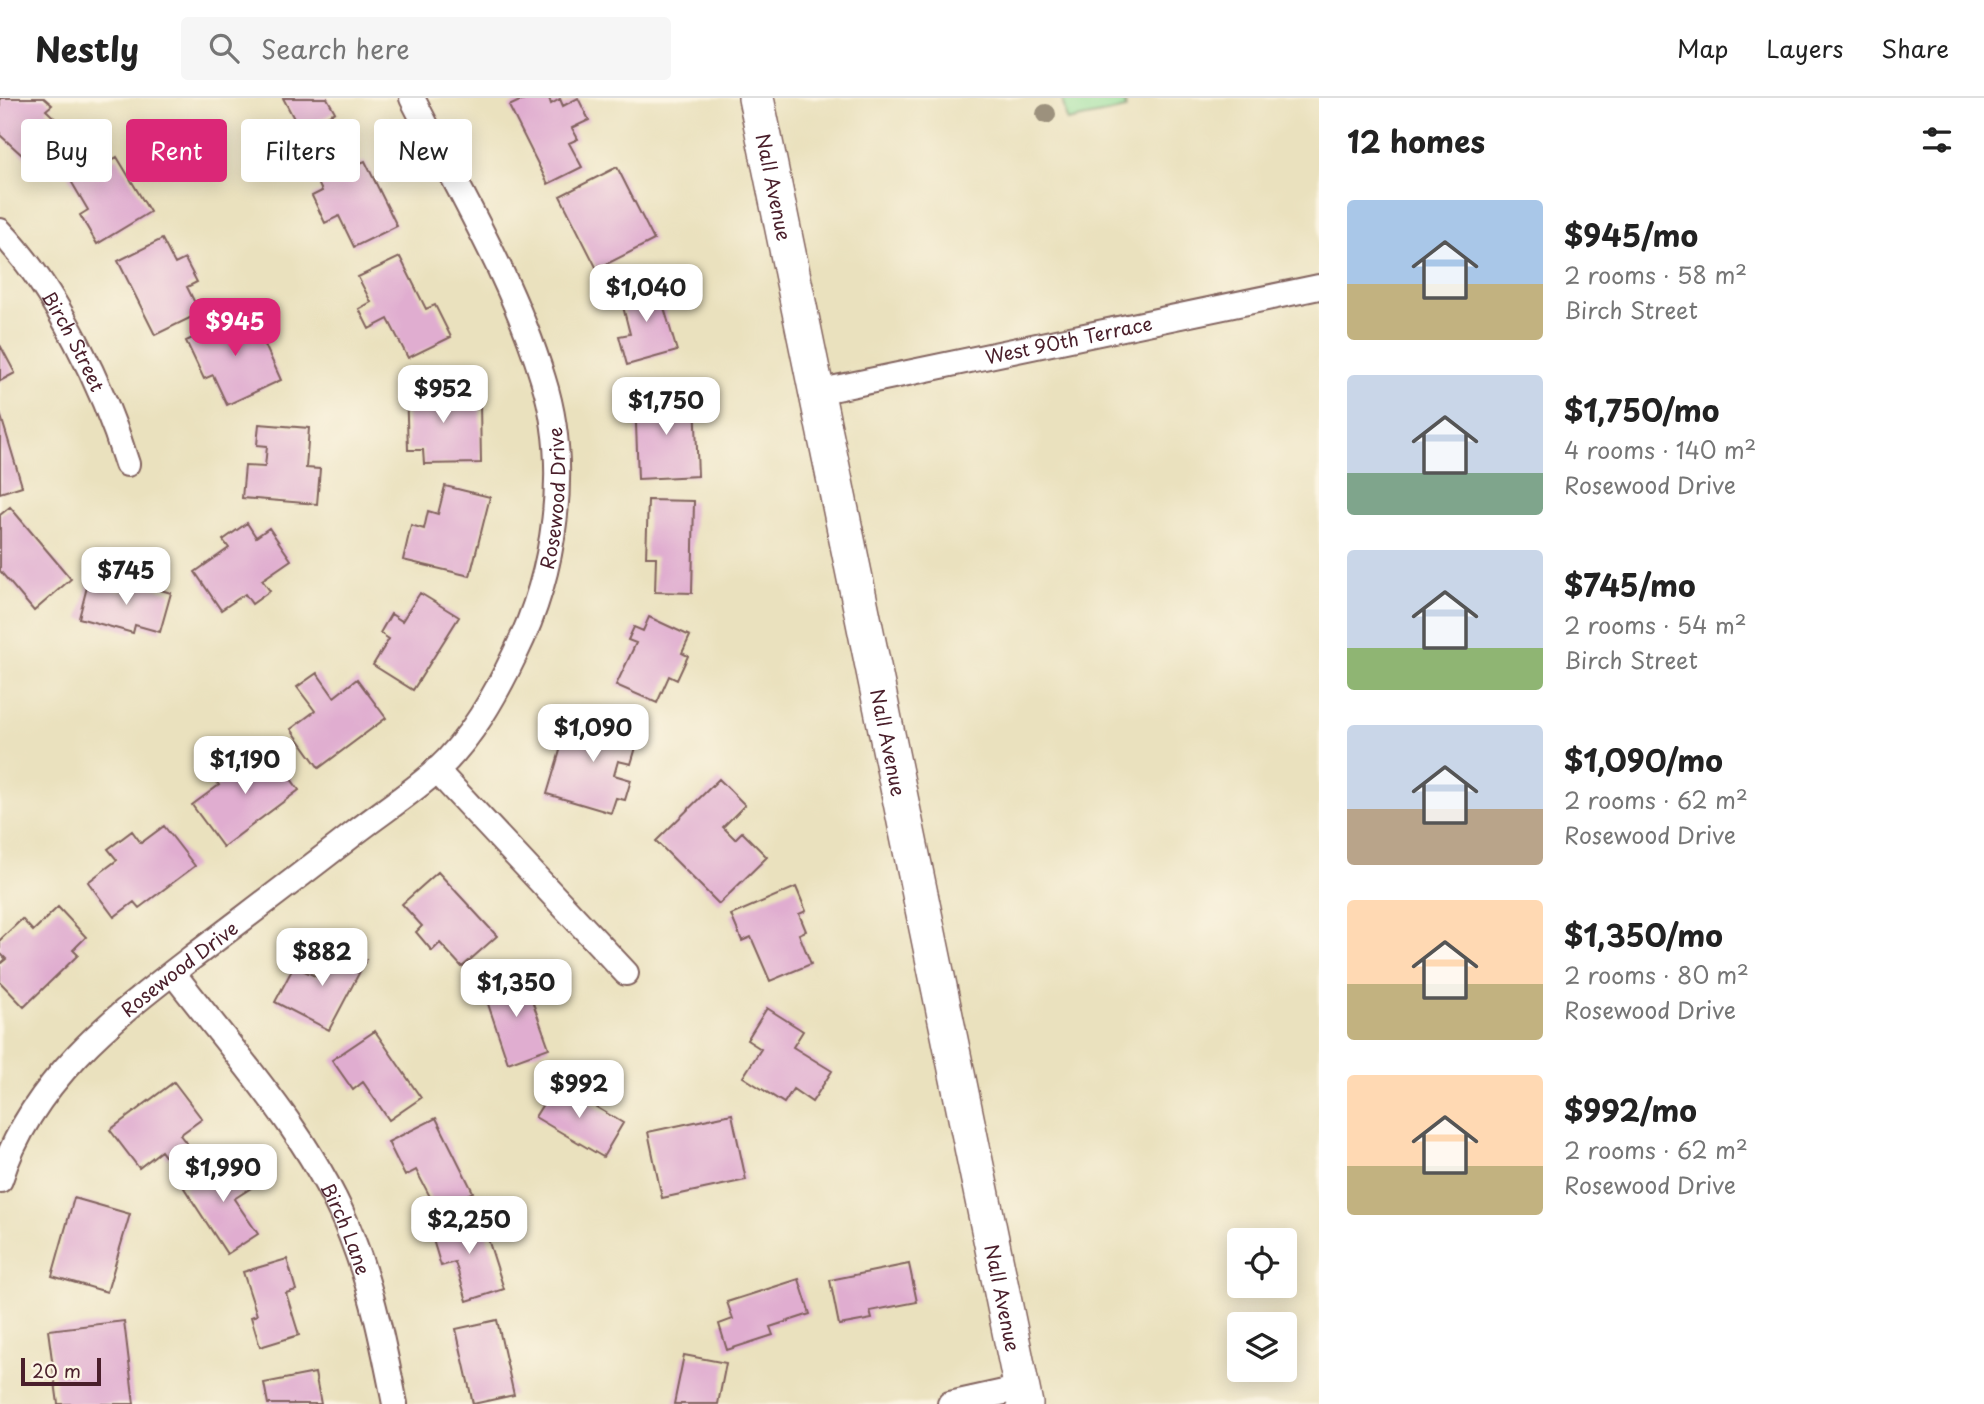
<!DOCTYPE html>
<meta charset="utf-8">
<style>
body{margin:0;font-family:"Playpen Sans",sans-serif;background:#f6f6f6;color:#222;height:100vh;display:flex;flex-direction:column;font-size:26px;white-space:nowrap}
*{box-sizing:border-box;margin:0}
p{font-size:23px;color:#767676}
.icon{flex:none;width:38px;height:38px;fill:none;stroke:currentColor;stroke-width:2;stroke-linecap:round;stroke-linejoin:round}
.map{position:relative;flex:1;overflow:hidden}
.drawer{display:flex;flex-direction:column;background:#fff;width:665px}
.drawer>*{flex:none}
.hud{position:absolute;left:21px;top:21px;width:665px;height:63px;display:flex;gap:14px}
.buttons{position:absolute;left:1227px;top:1130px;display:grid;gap:14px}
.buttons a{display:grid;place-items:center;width:70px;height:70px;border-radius:7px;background:#fff;box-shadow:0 4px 18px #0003;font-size:35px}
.scale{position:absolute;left:21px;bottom:18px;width:80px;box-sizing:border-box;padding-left:7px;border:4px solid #4a1f2b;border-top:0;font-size:19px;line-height:24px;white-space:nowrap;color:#4a1f2b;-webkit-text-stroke:5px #fcf5e5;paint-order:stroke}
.price{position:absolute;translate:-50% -60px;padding:0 16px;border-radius:14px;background:#fff;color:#222;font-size:23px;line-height:46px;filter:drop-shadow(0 2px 4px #0008)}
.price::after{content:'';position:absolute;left:50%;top:42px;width:21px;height:16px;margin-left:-10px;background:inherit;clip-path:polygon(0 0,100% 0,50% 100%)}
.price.selected{background:#db2777;color:#fff}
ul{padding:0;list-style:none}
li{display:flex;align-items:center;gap:21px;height:175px;padding:0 28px}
li span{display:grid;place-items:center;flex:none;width:196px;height:140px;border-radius:7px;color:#555}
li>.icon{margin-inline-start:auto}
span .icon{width:84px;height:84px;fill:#fffc;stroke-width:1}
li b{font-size:30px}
h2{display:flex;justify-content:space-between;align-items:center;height:84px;padding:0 28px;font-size:30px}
.chip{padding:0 24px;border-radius:7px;background:#fff;box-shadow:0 4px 18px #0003;font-size:24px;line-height:63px}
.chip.selected{background:#db2777;color:#fff}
header{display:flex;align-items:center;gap:42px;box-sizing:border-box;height:98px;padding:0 35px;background:#fff;border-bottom:2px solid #e0e0e0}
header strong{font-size:33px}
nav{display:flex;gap:38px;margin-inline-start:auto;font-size:24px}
.search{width:490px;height:63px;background:#f6f6f6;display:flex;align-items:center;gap:18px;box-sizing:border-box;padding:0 24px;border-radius:7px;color:#767676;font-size:26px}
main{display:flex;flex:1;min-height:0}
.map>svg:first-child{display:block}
</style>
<header>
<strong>Nestly</strong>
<div class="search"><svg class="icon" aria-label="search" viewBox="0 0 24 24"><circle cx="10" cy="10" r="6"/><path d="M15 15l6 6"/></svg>Search here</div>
<nav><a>Map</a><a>Layers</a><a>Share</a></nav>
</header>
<main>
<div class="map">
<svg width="1319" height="1306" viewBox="0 0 1319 1306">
<rect width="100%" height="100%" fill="#fcf5e5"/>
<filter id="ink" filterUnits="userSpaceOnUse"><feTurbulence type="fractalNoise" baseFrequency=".0143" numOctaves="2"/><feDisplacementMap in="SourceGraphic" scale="14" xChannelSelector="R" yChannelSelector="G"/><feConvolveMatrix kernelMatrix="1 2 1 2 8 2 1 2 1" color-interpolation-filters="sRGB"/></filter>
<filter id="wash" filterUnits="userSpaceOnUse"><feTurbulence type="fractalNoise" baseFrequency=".00686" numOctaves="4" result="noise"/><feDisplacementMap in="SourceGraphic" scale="28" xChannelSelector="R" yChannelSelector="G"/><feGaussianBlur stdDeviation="1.57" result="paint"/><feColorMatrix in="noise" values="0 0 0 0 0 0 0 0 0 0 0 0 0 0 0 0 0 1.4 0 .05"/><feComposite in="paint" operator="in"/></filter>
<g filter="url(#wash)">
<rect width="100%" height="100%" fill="#eae1be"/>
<path fill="#93de9a" stroke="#6e7e62" stroke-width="2" d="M1062,0h62l2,11 -59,12z"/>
<g id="blocks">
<path fill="#e0add0" d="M0,0h44l8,7 -6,5 20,19 -33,36 -33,-30z
M283,0h44l8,14 -35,18z
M526,0h23l2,6 9,-5 3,7 15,-8 11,22 -17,8 6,11 -9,4 13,24 -34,17 -39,-78z
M349,49l9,17 7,-3 32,65 -43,21 -15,-31 -14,7 -13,-27 10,-5 -12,-25z
M117,59l33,55 -53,32 -17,-29 8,-5 -20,-34 19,-10 4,7z
M617,69l37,73 -57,29 -37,-73z
M162,141l13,25 10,-5 12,23 -10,5 13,26 -45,22 -37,-74z
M400,159l26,52 9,-4 16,32 -43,21 -20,-39 -19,10 -10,-20 12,-7 -13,-25z
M656,183l21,70 -50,14 -8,-29 11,-2 -11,-43z
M250,214l31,68 -54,25 -14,-30 -9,4 -18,-38z
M0,247l15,28 -15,8z
M463,288v17h17l1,60 -57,1 -1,-14h-15l-2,-63z
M681,295v7l14,-1 3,77 -60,3 -3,-83z
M0,315l22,73 -22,7z
M259,326l50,4 -3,40 14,1 -3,35 -75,-6 3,-32 20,1 2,-21 -10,-1z
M445,388l45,11 -20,79 -67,-16 8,-35 13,4 4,-18 10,3z
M648,402l46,1 -2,92 -37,-1 1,-35h-10z
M10,409l61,72 -37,32 -34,-40v-56z
M247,425l9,14 13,-9 22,32 -29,20 8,11 -18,13 -7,-10 -24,16 -26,-38 34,-24 -6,-8z
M126,482l45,13 -11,39 -25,-7 -2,8 -54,-15 9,-35 34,9z
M420,495l39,24 -46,73 -40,-25 16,-26 -9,-6 11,-19 11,7z
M649,519l41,19 -8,17 6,3 -11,24 -8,-4 -12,27 -41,-18 20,-42 -8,-3 6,-13 9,4z
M317,575l17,24 23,-18 29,39 -67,50 -28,-39 24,-18 -18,-24z
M571,616l69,20 -9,30 -13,-3 -4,14 17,5 -6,20 -9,-2 -5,15 -64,-19z
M268,650l31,42 -76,57 -31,-42 27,-20 -7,-9 18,-13 6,9z
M719,681l26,26 -22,22 12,12 7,-7 25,25 -48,47 -63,-63z
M164,728l31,40 -56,42 -5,-6 -20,15 -26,-35 29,-22 -9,-11 24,-18 9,12z
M438,774l59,64 -35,31 -22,-24 -8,8 -16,-19 6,-6 -20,-22z
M796,789l10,24 -7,3 7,17 -7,3 12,30 -41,17 -19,-44 -9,4 -11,-26z
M58,809l28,30 -13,13 5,5 -54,52 -24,-25v-18l6,-5 -6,-6v-13l22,-21 11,12z
M334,846l32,16 -37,70 -54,-28 19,-36 23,11z
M523,877l26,73 -41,15 -25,-74z
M767,910l36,23 -10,16 39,24 -20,31 -19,-13 -9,14 -41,-26 18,-28 -14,-9z
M375,933l46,67 -32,22 -26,-38 -10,8 -21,-30z
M174,984l28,37 -22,16 7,9 -20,15 -6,-8 -22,17 -29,-38z
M556,985l67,40 -20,34 -68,-40z
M732,1016l14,66 -84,18 -14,-66z
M436,1020l37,74 -36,18 -21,-40 -11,6 -17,-34z
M231,1059l20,31 -17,11 24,35 -31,20 -43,-66z
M74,1100l56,16 -23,78 -55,-16z
M480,1116l24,75 -37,12 -12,-39 -14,4 -11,-36z
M287,1161l9,31 -10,3 13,42 -39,12 -9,-30 6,-2 -14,-43z
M909,1166l8,38 -47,9 2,8 -33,6 -9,-45z
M799,1181l11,35 -40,13 3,8 -46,15 -8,-26 14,-5 -6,-17z
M497,1222l17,75 -41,9 -17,-75z
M124,1223l10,83h-76l-10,-74z
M684,1257l42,8 -8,41h-44z
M315,1275l6,31h-53l-4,-21z"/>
</g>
</g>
<g filter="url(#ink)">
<use href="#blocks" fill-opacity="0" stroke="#82635e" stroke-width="2"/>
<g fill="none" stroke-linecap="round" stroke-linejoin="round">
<g stroke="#82635e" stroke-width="28">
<g id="minor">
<path id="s1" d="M0,133c55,57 104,157 127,233"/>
<path id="s2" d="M817,294l502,-105"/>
<path d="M436,672l190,203"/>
<path id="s3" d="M173,875c62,81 143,169 179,265 21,54 32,110 43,166"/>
<path id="s4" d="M0,1082c31,-98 112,-161 190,-221 55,-42 111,-84 166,-127 26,-20 55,-39 80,-61 35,-32 59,-75 79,-117 40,-81 56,-187 28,-275 -30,-99 -85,-190 -131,-281"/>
<path d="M950,1306l72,-16"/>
</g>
</g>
<g stroke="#82635e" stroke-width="38">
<g id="secondary">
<path id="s5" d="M756,0l269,1306"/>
</g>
</g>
<use href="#minor" stroke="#fff" stroke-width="24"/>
<use href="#secondary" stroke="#fff" stroke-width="35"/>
</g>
<circle fill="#9c917d" cx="1046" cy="16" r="10"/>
</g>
<g text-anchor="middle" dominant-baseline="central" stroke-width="6" stroke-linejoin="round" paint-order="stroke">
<g font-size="19" fill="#4a1f2b" stroke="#fcf5e5">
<text stroke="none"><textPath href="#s5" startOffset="91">Nall Avenue</textPath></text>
<text stroke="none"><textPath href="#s2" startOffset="257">West 90th Terrace</textPath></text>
<text stroke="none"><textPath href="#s1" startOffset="133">Birch Street</textPath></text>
<text stroke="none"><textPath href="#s4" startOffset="910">Rosewood Drive</textPath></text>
<text stroke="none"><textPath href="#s5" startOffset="658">Nall Avenue</textPath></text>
<text stroke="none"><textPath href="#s4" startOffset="282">Rosewood Drive</textPath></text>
<text stroke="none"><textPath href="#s3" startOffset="310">Birch Lane</textPath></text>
<text stroke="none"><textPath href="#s5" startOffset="1225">Nall Avenue</textPath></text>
</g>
</g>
</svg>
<div class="buttons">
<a><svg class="icon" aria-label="locate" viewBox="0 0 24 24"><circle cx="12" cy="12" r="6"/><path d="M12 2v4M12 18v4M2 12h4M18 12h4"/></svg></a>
<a><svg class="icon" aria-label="layers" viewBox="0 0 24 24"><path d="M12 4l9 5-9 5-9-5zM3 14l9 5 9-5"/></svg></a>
</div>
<div class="scale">20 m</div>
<b class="price" style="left:646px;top:226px">$1,040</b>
<b class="price selected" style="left:235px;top:260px">$945</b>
<b class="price" style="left:443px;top:327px">$952</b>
<b class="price" style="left:666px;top:339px">$1,750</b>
<b class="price" style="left:126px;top:509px">$745</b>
<b class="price" style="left:593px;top:666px">$1,090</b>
<b class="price" style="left:245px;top:698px">$1,190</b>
<b class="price" style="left:322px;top:890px">$882</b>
<b class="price" style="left:516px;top:921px">$1,350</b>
<b class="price" style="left:579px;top:1022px">$992</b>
<b class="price" style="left:223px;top:1106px">$1,990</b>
<b class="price" style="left:469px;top:1158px">$2,250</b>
<div class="hud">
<a class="chip">Buy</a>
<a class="chip selected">Rent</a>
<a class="chip">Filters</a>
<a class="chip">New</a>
</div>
</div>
<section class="drawer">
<h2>12 homes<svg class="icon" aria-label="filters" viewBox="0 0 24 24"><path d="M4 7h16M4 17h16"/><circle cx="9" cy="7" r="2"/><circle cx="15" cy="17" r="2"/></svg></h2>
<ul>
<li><span style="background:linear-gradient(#a9c7e8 60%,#c2b280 0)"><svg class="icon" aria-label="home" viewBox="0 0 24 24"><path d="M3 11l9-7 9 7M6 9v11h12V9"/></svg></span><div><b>$945/mo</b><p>2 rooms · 58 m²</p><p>Birch Street</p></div></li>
<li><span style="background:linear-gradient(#c9d6e8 70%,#7fa58c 0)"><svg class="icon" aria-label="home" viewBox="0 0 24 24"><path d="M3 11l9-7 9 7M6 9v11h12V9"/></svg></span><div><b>$1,750/mo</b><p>4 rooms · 140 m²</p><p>Rosewood Drive</p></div></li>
<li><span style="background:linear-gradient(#c9d6e8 70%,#8fb573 0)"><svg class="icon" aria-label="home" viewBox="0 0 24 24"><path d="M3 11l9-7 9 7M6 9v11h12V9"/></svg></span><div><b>$745/mo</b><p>2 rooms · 54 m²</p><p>Birch Street</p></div></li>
<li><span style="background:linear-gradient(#c9d6e8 60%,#b9a48a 0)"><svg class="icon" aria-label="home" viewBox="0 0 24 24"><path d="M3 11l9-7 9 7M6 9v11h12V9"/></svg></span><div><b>$1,090/mo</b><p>2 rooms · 62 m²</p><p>Rosewood Drive</p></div></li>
<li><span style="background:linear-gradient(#ffd9b3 60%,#c2b280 0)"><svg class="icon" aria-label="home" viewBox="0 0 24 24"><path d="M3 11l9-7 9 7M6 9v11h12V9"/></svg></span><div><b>$1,350/mo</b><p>2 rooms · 80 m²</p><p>Rosewood Drive</p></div></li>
<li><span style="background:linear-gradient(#ffd9b3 65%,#c2b280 0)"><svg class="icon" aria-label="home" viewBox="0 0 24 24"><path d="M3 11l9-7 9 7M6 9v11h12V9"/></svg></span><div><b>$992/mo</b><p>2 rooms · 62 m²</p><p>Rosewood Drive</p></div></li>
</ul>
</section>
</main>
